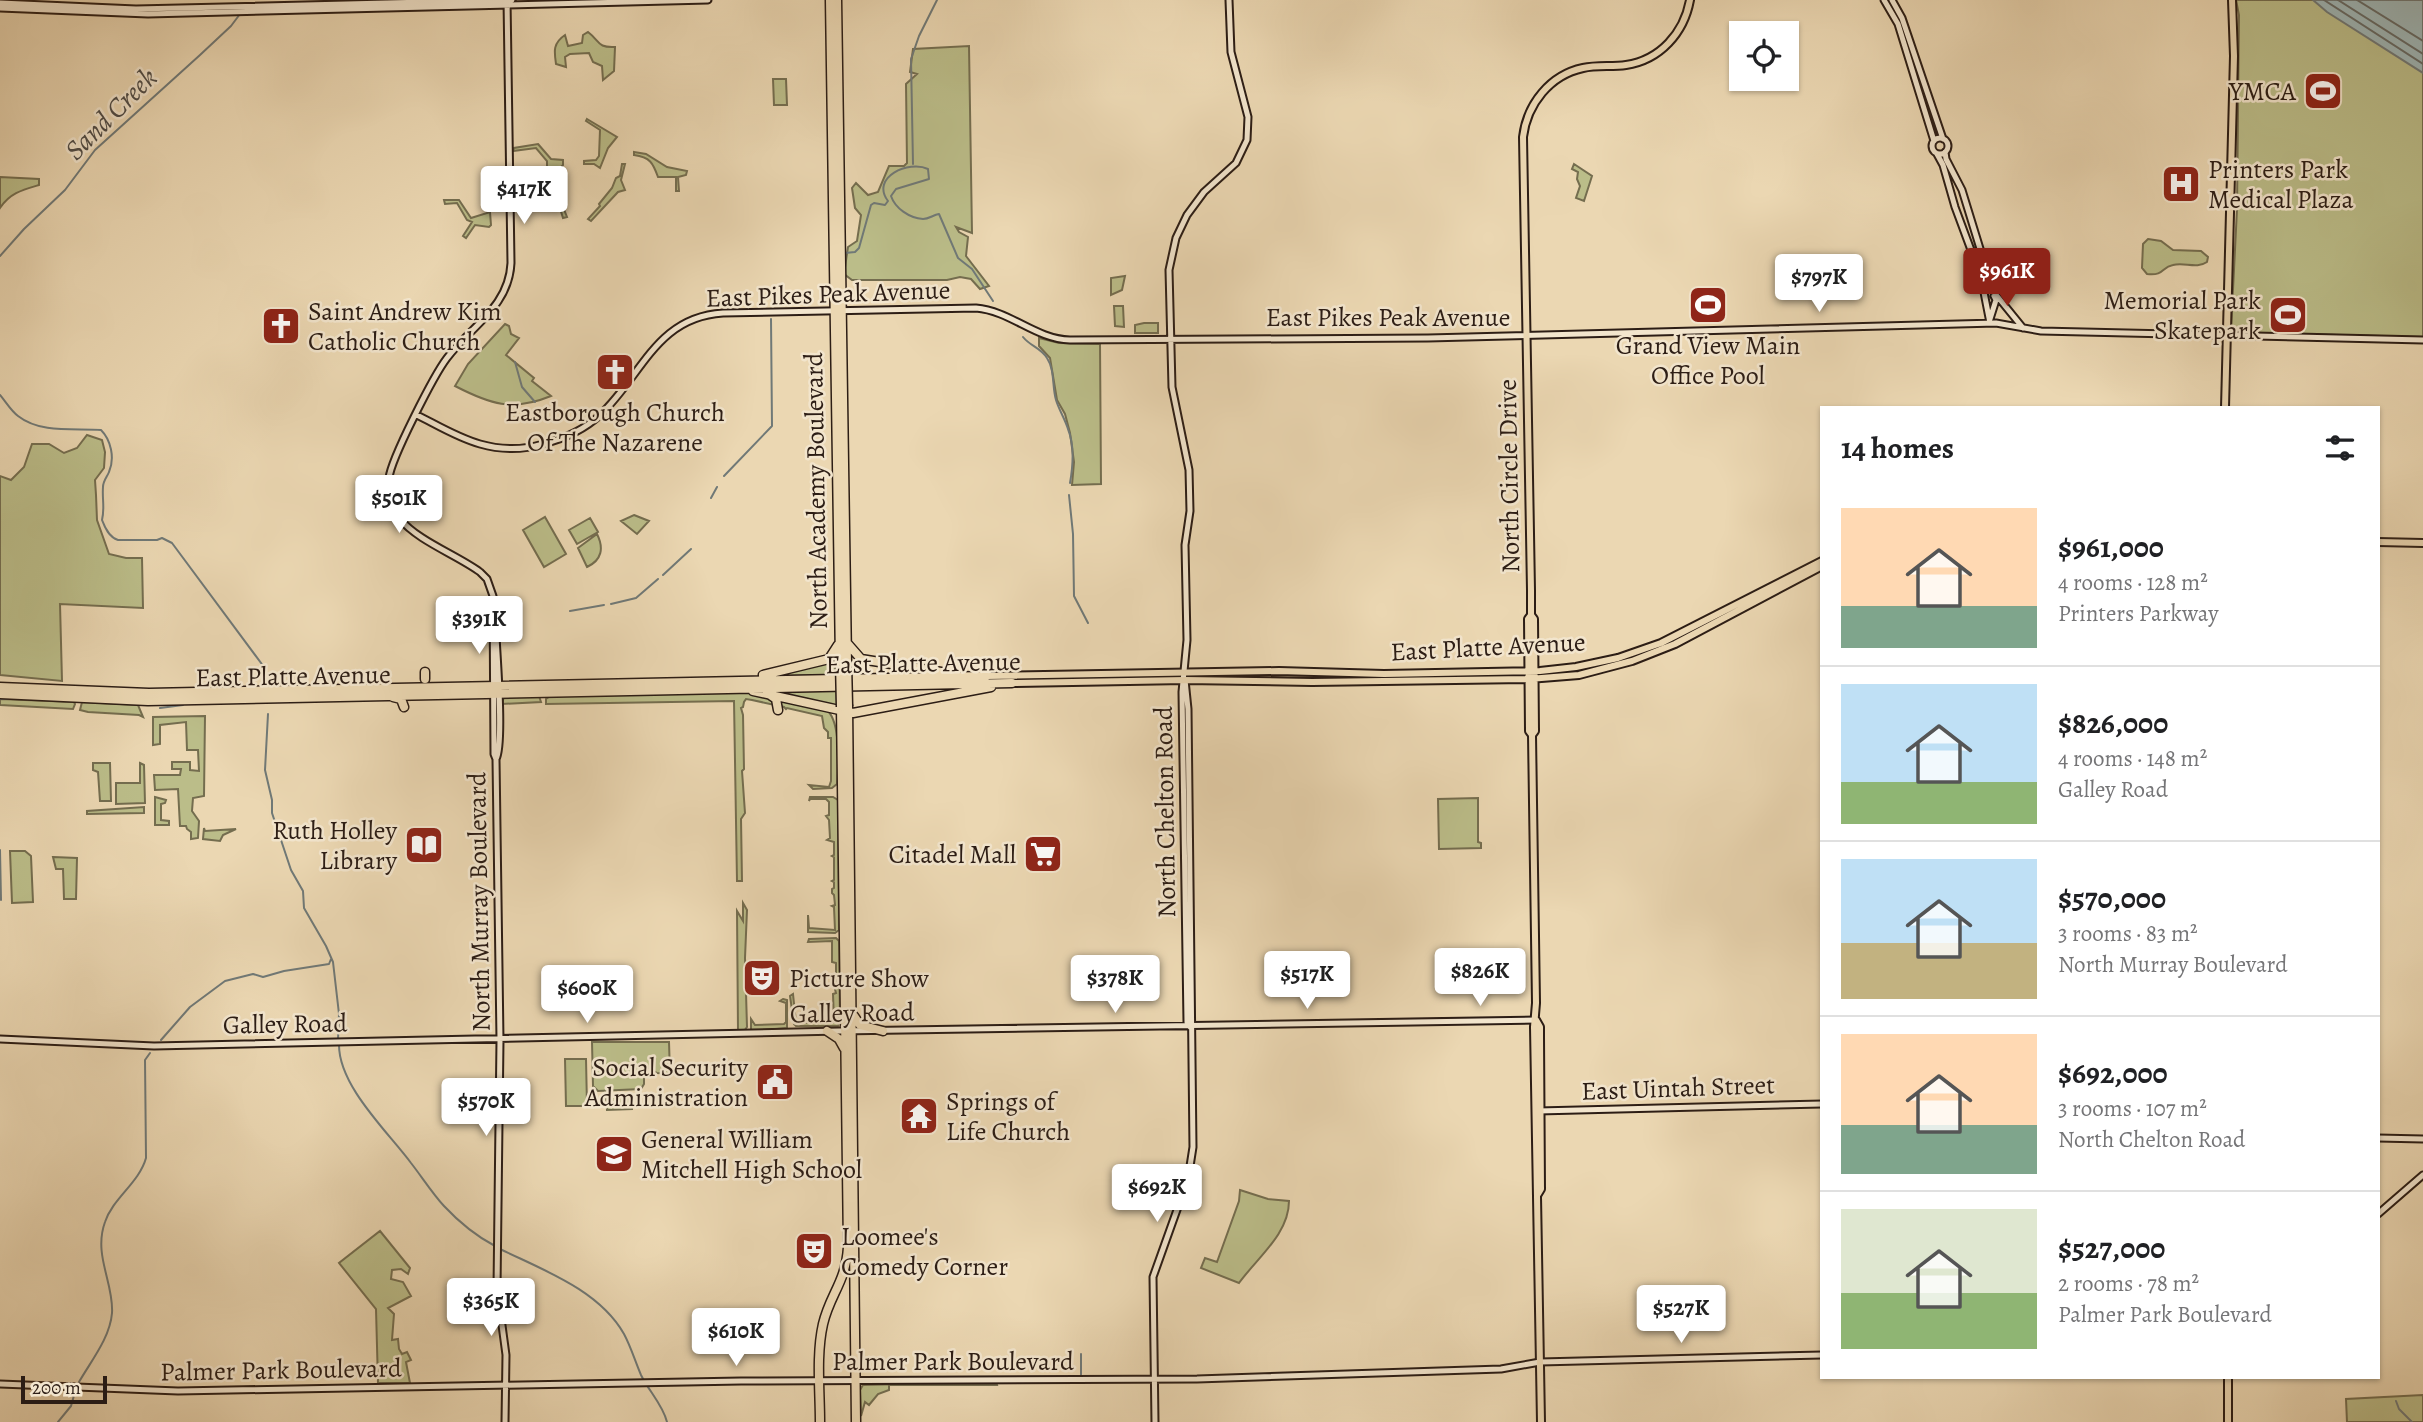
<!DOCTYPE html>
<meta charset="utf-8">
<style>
body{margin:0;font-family:Alegreya,serif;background:#f6f6f6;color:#202124;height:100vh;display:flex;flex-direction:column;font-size:26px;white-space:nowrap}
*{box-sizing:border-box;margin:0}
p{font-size:23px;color:#757577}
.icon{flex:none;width:38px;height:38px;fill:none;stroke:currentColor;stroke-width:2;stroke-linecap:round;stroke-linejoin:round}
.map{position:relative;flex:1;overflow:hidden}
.sheet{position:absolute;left:1820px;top:406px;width:560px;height:973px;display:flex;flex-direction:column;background:#fff;border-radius:0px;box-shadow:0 2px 5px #0004}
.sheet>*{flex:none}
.tools{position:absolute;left:1729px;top:21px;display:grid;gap:14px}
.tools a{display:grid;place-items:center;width:70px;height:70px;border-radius:0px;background:#fff;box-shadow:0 2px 5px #0004;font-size:35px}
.scale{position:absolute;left:21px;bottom:18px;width:86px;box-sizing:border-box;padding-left:7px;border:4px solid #2c1d15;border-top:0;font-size:19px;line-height:24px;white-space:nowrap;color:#2c1d15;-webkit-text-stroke:5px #f2e5cd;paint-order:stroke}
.price{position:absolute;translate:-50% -60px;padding:0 16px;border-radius:7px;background:#fff;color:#222;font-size:23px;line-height:46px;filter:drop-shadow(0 2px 4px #0008)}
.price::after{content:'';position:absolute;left:50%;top:42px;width:21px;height:16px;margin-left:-10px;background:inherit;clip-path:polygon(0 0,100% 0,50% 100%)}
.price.selected{background:#8f2418;color:#fff}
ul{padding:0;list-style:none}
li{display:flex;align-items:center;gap:21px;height:175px;padding:0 21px}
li+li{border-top:2px solid #e0e0e0}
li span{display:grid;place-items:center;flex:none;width:196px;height:140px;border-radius:0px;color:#555}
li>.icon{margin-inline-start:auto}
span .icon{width:84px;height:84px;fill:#fffc;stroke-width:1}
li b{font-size:30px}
h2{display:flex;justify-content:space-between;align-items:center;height:84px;padding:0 21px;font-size:30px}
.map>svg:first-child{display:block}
</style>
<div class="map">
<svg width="2423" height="1422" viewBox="0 0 2423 1422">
<rect width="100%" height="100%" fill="#ebd7b2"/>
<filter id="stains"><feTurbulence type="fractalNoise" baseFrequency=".00286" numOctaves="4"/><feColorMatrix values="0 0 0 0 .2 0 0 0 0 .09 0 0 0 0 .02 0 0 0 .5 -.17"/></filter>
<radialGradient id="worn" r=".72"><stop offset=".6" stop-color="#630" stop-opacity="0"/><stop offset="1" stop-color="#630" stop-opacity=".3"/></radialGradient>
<path fill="#bbbd89" stroke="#746d4f" stroke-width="2" d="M2236,0h187v337l-163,-4 -29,-3 6,-121 2,-194z
M588,32c12,9 9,16 27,15l-1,24 -11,9 -1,-14 -9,-4 -4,-9 -19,1 -5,3 1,10 -10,-3c-2,-13 -3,-21 9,-29l3,11 14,-3 1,-8z
M969,46l3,187 -16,-6 3,5 9,5 -2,19 23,30 -9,3 -9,-10 -11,-2 -13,3h-95l-8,-6 4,-27 9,-6 4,-26 -6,-7 -3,-20 4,-5 12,12 10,-3 11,-26h15l3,-3 -1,-79 11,-10 -7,-2 3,-23z
M773,79h13l1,26h-13z
M587,119l30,18 -9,11 -8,20 -6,-4h-10v-3l12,-1 3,-4 1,-26 -14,-9z
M538,144l13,15 12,1v5l-11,10v15l9,12 6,15 -4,1 -4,-13 -15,3 -3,-7 -13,3 11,-7 -2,-8 10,-8v-20l-11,-13 -23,3 1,-3z
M634,152l12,2 21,13 20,4 -1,4 -8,2 1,14h-3v-14h-18c-5,-14 -8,-20 -24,-22z
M622,164h3l-4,16 4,10 -7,2 -27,29 -3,-2 12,-13 -1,-2 13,-16 4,-10 4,-2z
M1574,164l18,12 -8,25 -8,-3 4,-12 -3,-7 1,-7 -6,-3z
M0,177l39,2v6c-17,5 -29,8 -39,23z
M444,200h15l12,18 19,-6 1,13 -2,2 -14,-2 -9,13 -3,-2 9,-14 -5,-2 -10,-17 -12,1z
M2148,239l13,2 12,9 28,1 7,6 -1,5c-10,7 -23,0 -34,3 -12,2 -8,11 -26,9l-5,-6 1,-24z
M1125,276l-3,14 -11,5v-17z
M1114,306h9l1,21 -9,-1z
M1144,323h14v10h-23v-8z
M505,324l4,2 2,8 8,4 -13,17 28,23 -2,3 19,15c-39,16 -61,8 -96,-10l13,-22z
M1039,338l20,5 41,1 1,140 -29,1 2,-23 -4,-29 -5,-19 -8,-14 -7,-42 -11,-12z
M87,435l15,5 3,12 -1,16 -9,12 1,15 1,25 12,34 17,4h16l1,50 -83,-4 2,77 -62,-6v-199l11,4 13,-13 8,-23h17l15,9 13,-5z
M634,515l15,6 -12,13 -16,-13z
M545,517l21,37 -22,13 -21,-37z
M590,518l8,14 -21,12 -8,-14z
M597,534c7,14 5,26 -10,33l-9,-19z
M836,659v16l-55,1v-1z
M836,688l1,19 -70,-16z
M737,692l21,1 70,18c13,14 10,54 9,73l-5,4 -19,1 -4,-4 20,2 2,-6v-43h-3v-6l-4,-4 -2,-12 -35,-8 -1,1 -2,-2 -32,-7 -6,-1 -2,3 -1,5 -2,1 2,7 1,54 -2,2 3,42 -4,6 1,62h-5l-3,-180 -188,3v-5l4,-3z
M504,696h35l2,6 -39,2z
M0,699l74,3 1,2 -2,5 -73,-4z
M82,702l56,3 5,12 -4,-2 -51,-3 -8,-2z
M205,716l-1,80 -11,2 -1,13 7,10 -1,17 -7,1v-7l-4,-3 -1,-3h-6l-2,-37 -23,1 -1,-15h26l1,-6h-9v-7h18v8l9,1 -1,-21h-11l-1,-28 -26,3v19l-7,1v-28z
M93,763h17l1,38h-11l-2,-29 -5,-2z
M140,763l4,2 1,38 -29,1v-21h24z
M155,797l11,3 -1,3 -4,1v16l8,1v4h-14z
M810,797h23l5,3 1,130 -4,3 -27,-1v-17l1,13 26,2 -1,-23 -2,-1 3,-1 -1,-10 -2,-2v-4l2,-1v-6l-2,-1 2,-1v-23l-2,-1 2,-1v-13l-7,-2 3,-2 -1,-18 -3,-4 3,-1v-13l-3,-3h-16l-1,2z
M1478,798v44l3,1v5l-42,1 -1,-50z
M144,807v6l-57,1v-3z
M204,828l1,3 31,-2 -13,6 -3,6 -17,-2z
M10,851h15l6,5 2,46 -21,1z
M53,857l24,1 -1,41h-12l-1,-30h-7z
M743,903l4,7 -2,48 2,69 -3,4h-6l-1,-120 6,10z
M809,939l27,-1 3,3 1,80 -2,5h-42l-2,-2 -4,-28 3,-2 3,29 38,-1 -1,-28 3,-1 -3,-11 3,-1v-18l-4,-1v-21l-24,1z
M783,999l4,1v28l-33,3 -3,-2v-10l4,6 29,-1 2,-2v-19l-6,-2z
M592,1042h77l1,32 -13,-1 -13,-8v19l-3,5 -43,2 -5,-5z
M565,1059h21l1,47h-21z
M606,1094h26v15l-25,1z
M1240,1190l28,9 21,2c0,33 -32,57 -50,82l-38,-15 4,-10 12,4 22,-61z
M380,1231l30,37 -2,6 -7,-5 -9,1 -1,9 12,3 8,14 -23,12 6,6 -2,26 6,-1 1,10 3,5 5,-2 4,8 -5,2 4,21h-32l-2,-74 -37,-46z
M996,1382l1,3h-108v5l-11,4 -9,11 -4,-3 -4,14 -1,-26 3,-5z
M2423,1395v27h-76l-1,-23z"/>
<path fill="#9eb7b8" stroke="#707977" stroke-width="2" d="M2313,0h110v73l-96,-61z"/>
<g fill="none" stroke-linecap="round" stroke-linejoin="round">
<path stroke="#656a66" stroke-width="2" d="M2324,0l99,64
M2338,0l85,54
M2357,0l66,41"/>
<path stroke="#707977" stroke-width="2" d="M913,164l-2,-105 8,-23 18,-36
M845,253l10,-1 4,-4 12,-43 3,-2 11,2 3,-4c-18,-24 21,-41 40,-32l1,10 -33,10 -5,7c4,12 18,22 32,23 6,0 10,-4 16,-5l19,44 14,11 21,32
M0,256l24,-27 41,-39 30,-40 105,-95 31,-29 9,-12
M1023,337c7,9 18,11 24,21 8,12 5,29 9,42 3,10 9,19 12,29 7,17 5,37 2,54
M515,362l7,25 13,15
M0,395c6,7 11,16 18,21 23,18 57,12 83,14 10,10 14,28 8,42 -2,5 -6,9 -6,15 -1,12 2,21 -1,33 3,8 7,17 16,20h39l5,-2 10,5 92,124 3,19
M724,476l48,-50 -1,-107
M1069,495l4,39 1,62 14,27
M711,498l6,-11
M663,575l28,-26
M611,604l25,-6 22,-19
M570,611l34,-6
M0,699h19
M160,708l23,-3
M268,714l-3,56 7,30v13l19,57 12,21 1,17 22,38 7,16 6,52 -1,26
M0,850l1,50
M161,1040l29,-33 35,-26 28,-7 10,3 21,-6 45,-7 2,-5
M339,1045c0,41 48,86 72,118 11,14 21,30 33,43 14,15 34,31 51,40
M500,1249c43,21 99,41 124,85 7,13 11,27 17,41 7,15 22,30 26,47
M1081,1376v-22
M79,1382c12,-21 31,-44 33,-69 2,-30 -19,-58 -7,-91 8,-24 34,-39 41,-64l-1,-98 5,-7
M2396,1401l3,8 13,13
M58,1422l13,-16 4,-14"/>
<g stroke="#2c1d15" stroke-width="9">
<path id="secondary" d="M1884,0l14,24 36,117
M1892,0l10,18 41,121
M0,3l136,6 376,-9
M0,8l148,6 560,-14
M1932 146a8 8 0 1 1 16 0a8 8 0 1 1-16 0Z
M1945,152l1,7 16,31 31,101 30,37
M1937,154l6,11 12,42 26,70 9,46
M1990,319l6,-19 -2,-4
M417,415c20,10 41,23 63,29 21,6 43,6 63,0 20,-5 42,-15 57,-29 42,-39 56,-98 123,-102l253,-5c35,3 59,31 94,32l358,-2 568,-15 45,8 382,9
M494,632l2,4c1,22 8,108 0,123
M1190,1027l-3,-5 -5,-330 5,-52 -2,-95 5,-34 -1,-41 -17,-83 -3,-117 7,-32 11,-23 17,-23 32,-29 11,-23 1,-23 -17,-65 -2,-52
M0,1039l154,7 685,-15 697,-11
M1538,1111l284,-7
M2378,1138l45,1
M2378,1214l45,-39
M0,1384l178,7 563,-10 456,-2 304,-10 39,-7 282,-7
M505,1422l1,-67 -9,-67 3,-248 -4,-281 -2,-5 -1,-158 -6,-17 -7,-7c-23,-17 -62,-31 -80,-53 -9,-12 -13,-26 -11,-41 2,-19 45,-103 58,-120 24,-32 62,-51 64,-95l-4,-263
M1155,1422l-2,-145 35,-98 5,-32 -5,-438 -3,-29"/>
</g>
<g stroke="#2c1d15" stroke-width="10">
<path id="primary" d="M2225,408l9,-352 -2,-56
M2378,542l45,1
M1531,615l3,4 1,112 -3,4
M986,676l293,-5 105,3 156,-3 36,-4 42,-9 43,-15 161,-82
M1012,683l173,-3 127,2 217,-3 50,-4 53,-14 43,-17 147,-78
M1536,1020l4,7v10l1,152 -3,5
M2228,1377v45
M1541,1422l-7,-395 2,-24 -4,-268 -3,-4 -1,-112 3,-4v-25l-8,-453c4,-33 27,-62 60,-69 14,-3 29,-1 43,-3 34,-5 58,-32 64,-65"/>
</g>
<g stroke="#2c1d15" stroke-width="11">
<path id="highway" d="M830,0l10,662
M837,0l10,662
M847,643l14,16 80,13
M425,672v7
M763,675l66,-16 9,-14
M0,687l149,6 837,-17
M753,691l100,22 138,-26
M0,694l148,7 864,-18
M770,695l6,4 2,11
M393,697l8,2 3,8
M848,706l8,716
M854,1016l6,9 23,6
M827,1031l12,8 5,9
M820,1422c0,-31 -4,-67 3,-98 7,-30 23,-42 25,-77l-7,-540"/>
</g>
<use href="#secondary" stroke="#f2e5cd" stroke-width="5"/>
<use href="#primary" stroke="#ebd7b2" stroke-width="6"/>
<use href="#highway" stroke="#ebd7b2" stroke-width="8"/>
<g stroke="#2c1d15" stroke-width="11" stroke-linecap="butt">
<path id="highway-bridge" d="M840,662l1,45
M847,662l1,44"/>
</g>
<use href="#highway-bridge" stroke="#ebd7b2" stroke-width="8"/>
</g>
<defs>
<g id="stadium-square" transform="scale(2.0125)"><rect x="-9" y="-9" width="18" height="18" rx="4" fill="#8f2418" stroke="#f2e5cd"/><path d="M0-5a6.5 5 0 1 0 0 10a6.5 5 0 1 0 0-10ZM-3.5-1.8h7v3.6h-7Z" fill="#fff"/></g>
<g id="hospital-square" transform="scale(2.0125)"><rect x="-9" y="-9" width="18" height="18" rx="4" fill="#8f2418" stroke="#f2e5cd"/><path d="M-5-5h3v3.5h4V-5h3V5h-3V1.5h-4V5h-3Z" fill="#fff"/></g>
<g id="church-square" transform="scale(2.0125)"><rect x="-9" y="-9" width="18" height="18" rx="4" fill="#8f2418" stroke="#f2e5cd"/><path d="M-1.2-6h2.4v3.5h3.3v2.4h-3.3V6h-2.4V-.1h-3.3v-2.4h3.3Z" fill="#fff"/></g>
<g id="library-square" transform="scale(2.0125)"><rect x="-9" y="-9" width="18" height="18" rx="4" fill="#8f2418" stroke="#f2e5cd"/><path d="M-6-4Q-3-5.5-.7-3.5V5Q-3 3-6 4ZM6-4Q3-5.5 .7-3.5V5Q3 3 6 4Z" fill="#fff"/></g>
<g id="supermarket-square" transform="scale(2.0125)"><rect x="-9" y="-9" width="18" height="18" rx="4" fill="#8f2418" stroke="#f2e5cd"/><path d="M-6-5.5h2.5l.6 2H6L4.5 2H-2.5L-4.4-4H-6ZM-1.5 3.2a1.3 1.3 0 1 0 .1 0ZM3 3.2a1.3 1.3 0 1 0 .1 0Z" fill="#fff"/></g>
<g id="theatre-square" transform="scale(2.0125)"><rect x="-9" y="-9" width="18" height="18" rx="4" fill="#8f2418" stroke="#f2e5cd"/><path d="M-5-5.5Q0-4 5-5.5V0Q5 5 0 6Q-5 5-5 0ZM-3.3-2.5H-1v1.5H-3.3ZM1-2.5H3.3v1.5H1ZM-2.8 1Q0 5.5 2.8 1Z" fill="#fff"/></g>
<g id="civic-square" transform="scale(2.0125)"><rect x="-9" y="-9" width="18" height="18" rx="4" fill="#8f2418" stroke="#f2e5cd"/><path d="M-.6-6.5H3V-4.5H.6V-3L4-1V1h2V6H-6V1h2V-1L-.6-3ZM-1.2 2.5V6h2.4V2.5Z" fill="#fff"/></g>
<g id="temple-square" transform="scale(2.0125)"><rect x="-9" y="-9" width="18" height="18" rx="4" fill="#8f2418" stroke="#f2e5cd"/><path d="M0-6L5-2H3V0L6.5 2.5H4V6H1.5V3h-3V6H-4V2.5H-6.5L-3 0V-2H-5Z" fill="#fff"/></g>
<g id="school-square" transform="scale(2.0125)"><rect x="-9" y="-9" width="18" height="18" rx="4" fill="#8f2418" stroke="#f2e5cd"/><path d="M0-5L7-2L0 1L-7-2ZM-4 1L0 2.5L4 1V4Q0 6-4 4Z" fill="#fff"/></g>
</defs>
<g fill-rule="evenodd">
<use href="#stadium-square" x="2323" y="91"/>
<use href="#hospital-square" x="2181" y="184"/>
<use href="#stadium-square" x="1708" y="305"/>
<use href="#stadium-square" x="2288" y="315"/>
<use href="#church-square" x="281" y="326"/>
<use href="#church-square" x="615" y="372"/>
<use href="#library-square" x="424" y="845"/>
<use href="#supermarket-square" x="1043" y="854"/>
<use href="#theatre-square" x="762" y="978"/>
<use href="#civic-square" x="775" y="1082"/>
<use href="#temple-square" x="919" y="1116"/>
<use href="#school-square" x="614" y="1154"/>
<use href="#theatre-square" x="814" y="1251"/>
</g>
<g text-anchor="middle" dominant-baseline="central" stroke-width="5" stroke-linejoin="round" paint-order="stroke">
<g font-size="26" fill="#2c1d15" stroke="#f2e5cd" text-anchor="start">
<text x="2296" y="91" text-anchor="end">YMCA</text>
<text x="2208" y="169">Printers Park<tspan x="2208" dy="30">Medical Plaza</tspan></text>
<text x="2261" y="300" text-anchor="end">Memorial Park<tspan x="2261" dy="30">Skatepark</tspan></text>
<text x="308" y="311">Saint Andrew Kim<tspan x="308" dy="30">Catholic Church</tspan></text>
<text x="1708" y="345" text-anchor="middle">Grand View Main<tspan x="1708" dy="30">Office Pool</tspan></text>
<text x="615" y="412" text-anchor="middle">Eastborough Church<tspan x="615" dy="30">Of The Nazarene</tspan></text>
<text x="397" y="830" text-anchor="end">Ruth Holley<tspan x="397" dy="30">Library</tspan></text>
<text x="1016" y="854" text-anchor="end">Citadel Mall</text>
<text x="789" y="978">Picture Show</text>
<text x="748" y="1067" text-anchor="end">Social Security<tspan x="748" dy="30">Administration</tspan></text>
<text x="946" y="1101">Springs of<tspan x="946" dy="30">Life Church</tspan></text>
<text x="641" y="1139">General William<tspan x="641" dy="30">Mitchell High School</tspan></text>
<text x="841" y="1236">Loomee's<tspan x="841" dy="30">Comedy Corner</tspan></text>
</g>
<g font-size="26" fill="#2c1d15" stroke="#f2e5cd">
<text transform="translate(828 294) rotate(-2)">East Pikes Peak Avenue</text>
<text x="1388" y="317">East Pikes Peak Avenue</text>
<text transform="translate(1509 476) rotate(-91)">North Circle Drive</text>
<text transform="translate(816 491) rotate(-91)">North Academy Boulevard</text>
<text transform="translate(1488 647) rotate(-3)">East Platte Avenue</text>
<text transform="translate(923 663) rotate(-1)">East Platte Avenue</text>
<text transform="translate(293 676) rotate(-1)">East Platte Avenue</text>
<text transform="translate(1165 812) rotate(-91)">North Chelton Road</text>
<text transform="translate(479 902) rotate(-91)">North Murray Boulevard</text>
<text transform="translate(852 1013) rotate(-1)">Galley Road</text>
<text transform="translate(285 1024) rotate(-1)">Galley Road</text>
<text transform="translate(1678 1088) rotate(-2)">East Uintah Street</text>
<text x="953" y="1361">Palmer Park Boulevard</text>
<text transform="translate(281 1370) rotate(-1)">Palmer Park Boulevard</text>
</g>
<g font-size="28" font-style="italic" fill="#4e4b46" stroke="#f2e5cd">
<text transform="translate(111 114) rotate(-45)">Sand Creek</text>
</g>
</g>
<rect width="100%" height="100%" filter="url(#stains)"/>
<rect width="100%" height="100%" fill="url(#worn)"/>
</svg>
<div class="tools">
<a><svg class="icon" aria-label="locate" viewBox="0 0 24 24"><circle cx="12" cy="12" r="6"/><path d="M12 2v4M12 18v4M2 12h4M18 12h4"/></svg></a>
</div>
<div class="scale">200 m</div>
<b class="price" style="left:524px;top:226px">$417K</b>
<b class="price selected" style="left:2007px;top:308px">$961K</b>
<b class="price" style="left:1819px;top:314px">$797K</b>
<b class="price" style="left:399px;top:535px">$501K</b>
<b class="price" style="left:479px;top:656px">$391K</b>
<b class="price" style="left:1480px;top:1008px">$826K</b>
<b class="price" style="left:1307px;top:1011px">$517K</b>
<b class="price" style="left:1115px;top:1015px">$378K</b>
<b class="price" style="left:587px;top:1025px">$600K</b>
<b class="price" style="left:486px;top:1138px">$570K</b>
<b class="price" style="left:1157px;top:1224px">$692K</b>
<b class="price" style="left:491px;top:1338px">$365K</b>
<b class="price" style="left:1681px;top:1345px">$527K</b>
<b class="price" style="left:736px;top:1368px">$610K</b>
<section class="sheet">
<h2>14 homes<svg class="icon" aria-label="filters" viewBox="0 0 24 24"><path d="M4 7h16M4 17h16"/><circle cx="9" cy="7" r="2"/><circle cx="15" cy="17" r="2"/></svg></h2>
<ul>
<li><span style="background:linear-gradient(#ffd9b3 70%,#7fa58c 0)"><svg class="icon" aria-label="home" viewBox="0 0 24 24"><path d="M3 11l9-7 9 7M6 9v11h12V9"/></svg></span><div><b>$961,000</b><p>4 rooms · 128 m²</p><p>Printers Parkway</p></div></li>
<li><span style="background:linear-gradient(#bfe0f5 70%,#8fb573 0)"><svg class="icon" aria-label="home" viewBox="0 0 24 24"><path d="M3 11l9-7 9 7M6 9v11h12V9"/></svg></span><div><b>$826,000</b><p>4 rooms · 148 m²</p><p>Galley Road</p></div></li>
<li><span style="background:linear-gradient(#bfe0f5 60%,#c2b280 0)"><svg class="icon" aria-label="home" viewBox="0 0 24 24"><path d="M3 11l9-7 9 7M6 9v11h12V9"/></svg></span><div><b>$570,000</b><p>3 rooms · 83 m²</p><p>North Murray Boulevard</p></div></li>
<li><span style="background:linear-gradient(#ffd9b3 65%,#7fa58c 0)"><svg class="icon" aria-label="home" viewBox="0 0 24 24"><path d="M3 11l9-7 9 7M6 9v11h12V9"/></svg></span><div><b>$692,000</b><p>3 rooms · 107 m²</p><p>North Chelton Road</p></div></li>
<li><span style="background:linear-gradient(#dfe7d0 60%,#8fb573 0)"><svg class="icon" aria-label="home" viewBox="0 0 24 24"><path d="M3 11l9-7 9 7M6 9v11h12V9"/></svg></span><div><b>$527,000</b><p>2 rooms · 78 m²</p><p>Palmer Park Boulevard</p></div></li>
</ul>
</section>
</div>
